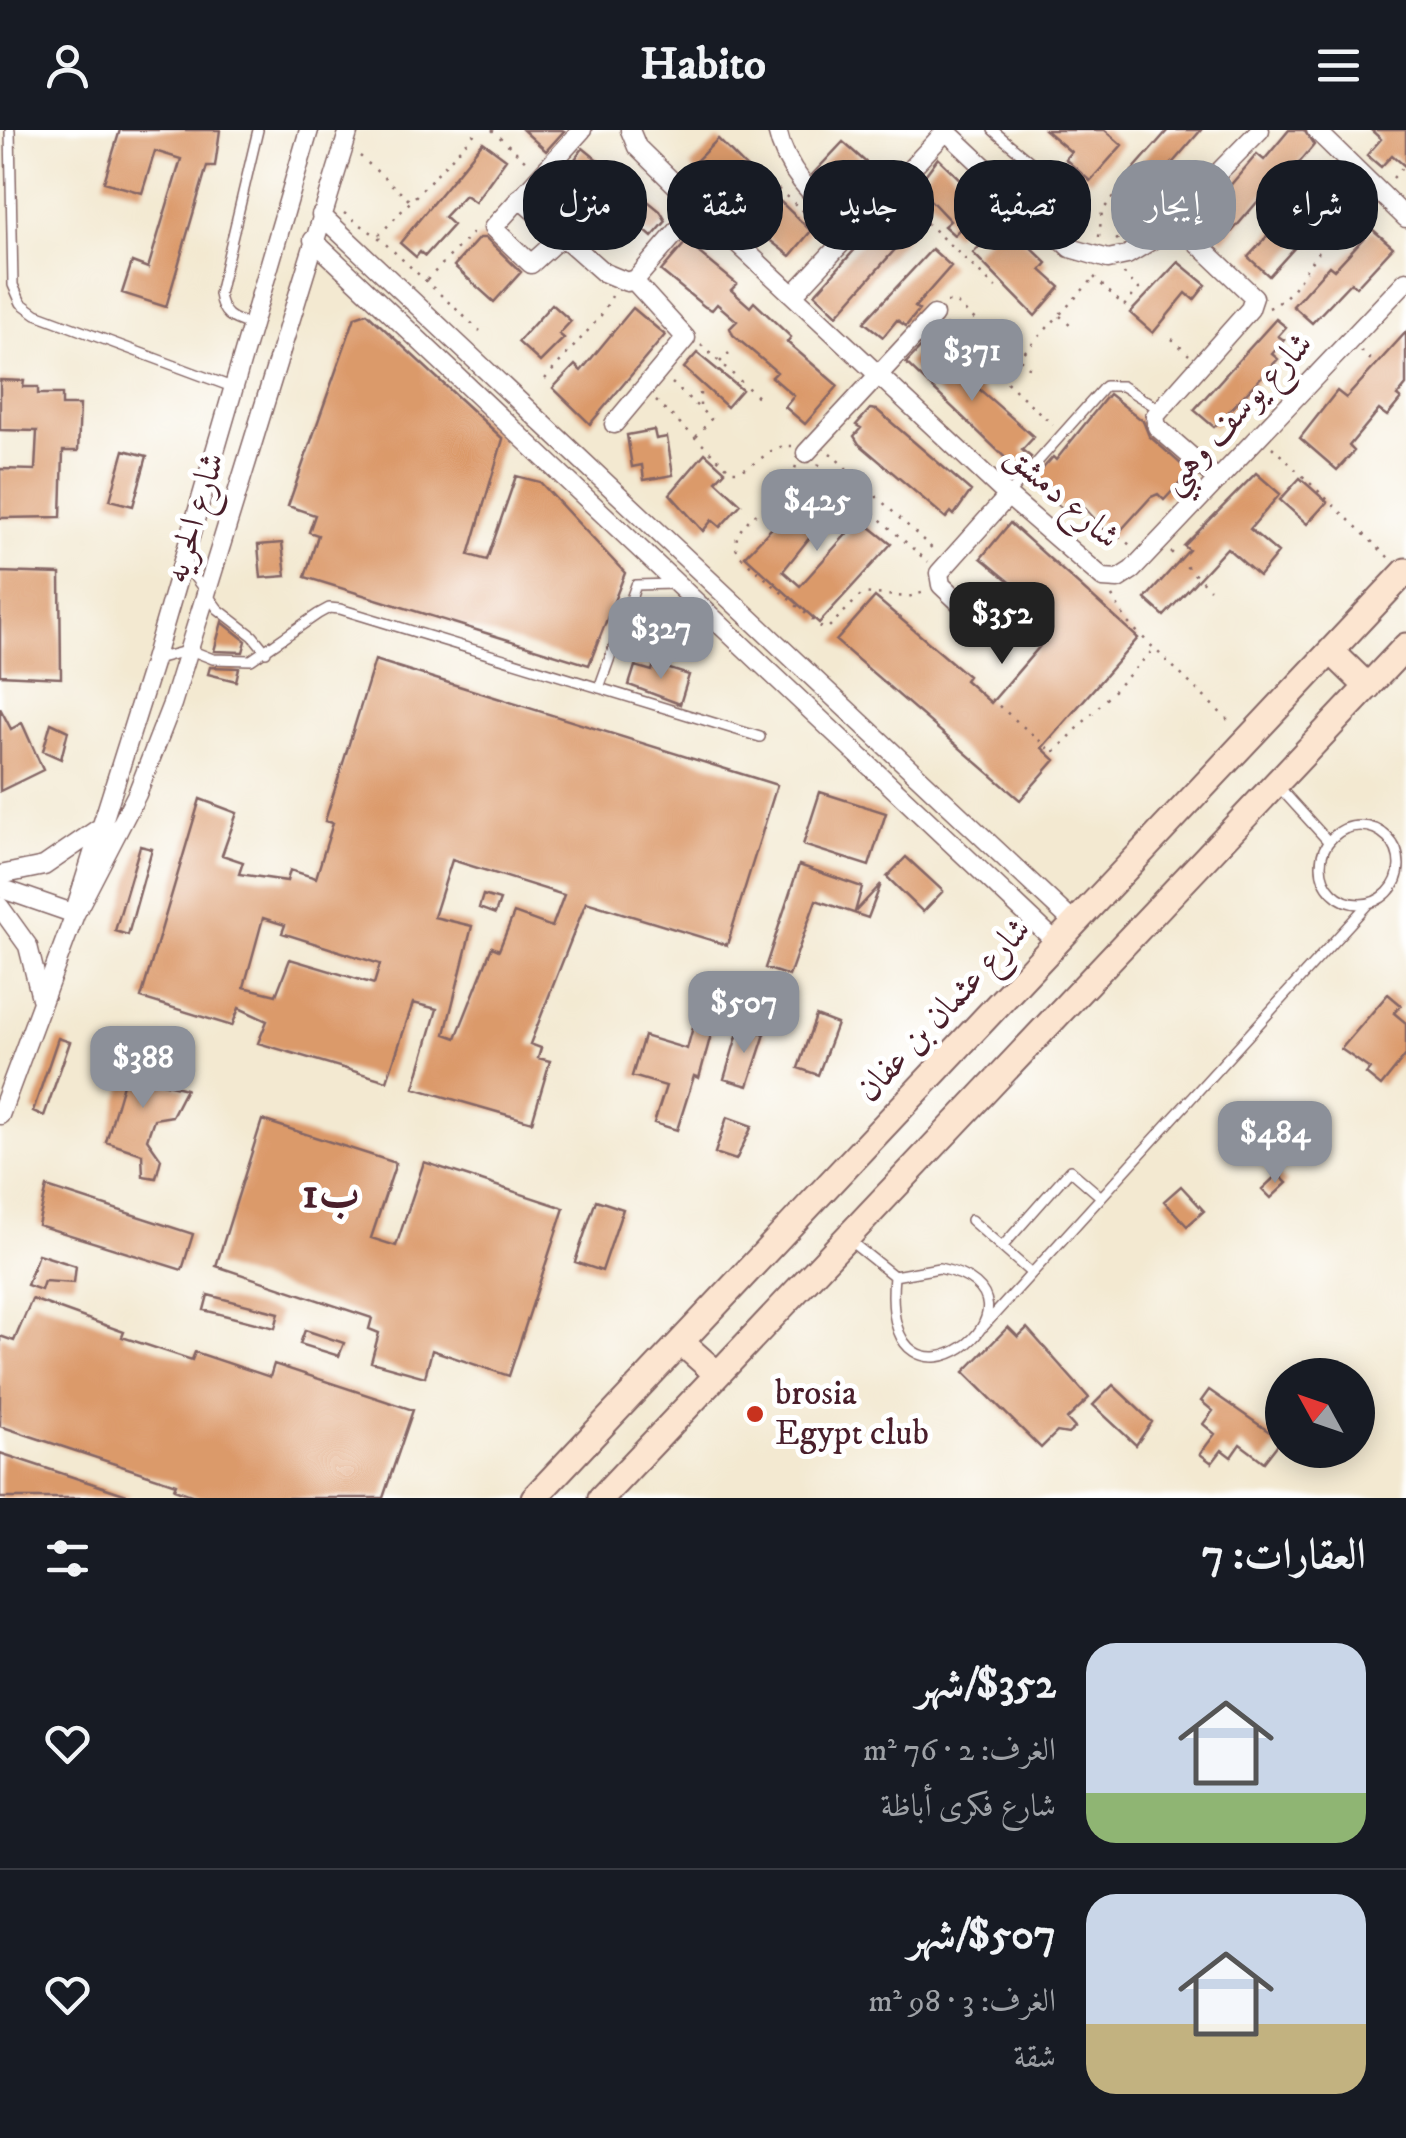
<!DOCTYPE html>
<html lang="ar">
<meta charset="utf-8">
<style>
body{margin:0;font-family:"IM FELL DW Pica",Amiri,serif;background:#20242c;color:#f1f3f6;direction:rtl;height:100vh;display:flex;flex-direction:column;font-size:38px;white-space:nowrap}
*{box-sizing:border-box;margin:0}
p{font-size:32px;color:#9ea1a6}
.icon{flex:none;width:55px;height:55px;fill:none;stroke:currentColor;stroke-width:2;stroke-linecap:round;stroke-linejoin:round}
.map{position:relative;height:1368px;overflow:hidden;direction:ltr}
.sheet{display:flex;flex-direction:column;background:#171b24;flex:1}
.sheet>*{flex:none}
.guide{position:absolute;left:30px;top:30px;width:1348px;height:90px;direction:rtl;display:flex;gap:20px}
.needle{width:65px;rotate:310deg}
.controls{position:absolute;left:1265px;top:1228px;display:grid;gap:20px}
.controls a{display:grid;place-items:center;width:110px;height:110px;border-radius:50%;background:#171b24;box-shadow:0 5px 25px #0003;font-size:50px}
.price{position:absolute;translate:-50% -85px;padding:0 22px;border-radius:20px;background:#8c9099;color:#fff;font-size:32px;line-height:65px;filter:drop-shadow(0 2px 5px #0008)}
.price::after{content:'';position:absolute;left:50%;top:60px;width:30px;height:22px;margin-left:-15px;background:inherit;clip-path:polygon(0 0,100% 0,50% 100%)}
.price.on{background:#222;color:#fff}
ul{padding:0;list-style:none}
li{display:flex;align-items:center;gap:30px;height:250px;padding:0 40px}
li+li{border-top:2px solid #363941}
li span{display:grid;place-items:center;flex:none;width:280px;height:200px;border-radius:30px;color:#555}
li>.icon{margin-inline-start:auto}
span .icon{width:120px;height:120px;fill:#fffc;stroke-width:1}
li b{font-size:42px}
h2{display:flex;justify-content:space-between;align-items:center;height:120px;padding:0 40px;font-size:42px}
.pill{padding:0 35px;border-radius:40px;background:#171b24;box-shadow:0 5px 25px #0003;font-size:35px;line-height:90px}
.pill.on{background:#8c9099;color:#fff}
header{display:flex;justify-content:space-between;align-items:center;height:130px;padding:0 40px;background:#171b24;font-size:45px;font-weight:700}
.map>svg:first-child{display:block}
</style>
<header><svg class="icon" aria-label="menu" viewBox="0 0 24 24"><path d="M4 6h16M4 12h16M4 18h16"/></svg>Habito<svg class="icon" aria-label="person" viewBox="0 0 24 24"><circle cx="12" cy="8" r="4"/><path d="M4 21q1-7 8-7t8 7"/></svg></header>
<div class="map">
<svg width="1406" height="1368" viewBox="0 0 1406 1368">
<rect width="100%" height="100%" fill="#fff"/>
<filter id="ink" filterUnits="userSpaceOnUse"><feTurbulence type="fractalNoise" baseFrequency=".01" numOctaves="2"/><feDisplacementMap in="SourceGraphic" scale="20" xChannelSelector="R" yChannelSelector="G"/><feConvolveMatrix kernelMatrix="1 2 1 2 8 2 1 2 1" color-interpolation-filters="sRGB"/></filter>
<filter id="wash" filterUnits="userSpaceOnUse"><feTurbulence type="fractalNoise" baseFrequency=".0048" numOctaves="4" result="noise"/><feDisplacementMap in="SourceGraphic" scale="40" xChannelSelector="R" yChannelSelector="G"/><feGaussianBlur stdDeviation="2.25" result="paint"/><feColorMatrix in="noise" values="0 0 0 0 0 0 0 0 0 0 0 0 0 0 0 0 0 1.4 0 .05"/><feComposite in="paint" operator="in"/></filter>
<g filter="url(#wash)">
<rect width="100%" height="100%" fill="#f3e9d1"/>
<g id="blocks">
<path fill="#db9a6b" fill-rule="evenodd" d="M120,0h100l-5,36h-8l-41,141 -44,-14 10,-31 16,6 33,-109 -26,-8 -13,42 -38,-11z
M523,0h39l2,1 -18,20z
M1045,0h60l17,15 -32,36 -25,-22 6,-7z
M1168,0h33l-39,45 7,6 -10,12 -27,-22z
M1289,0h15l10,15 -45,54 -5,-5 -40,47 -24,-20 57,-67 7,6z
M1371,0h35v37l-14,-12 -11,12 -14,-12 14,-16z
M718,9l28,28 13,17 -5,4 23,19 4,-5 30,29 -21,25 -46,-36 -54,-53z
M483,12l23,17 -31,43 -10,-7 -21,22 9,8 -28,31 -5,-4 -4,5 -16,-14z
M843,12l27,24 -28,37 -30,-28z
M583,18l77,63 6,10 -14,16 -49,-43 -6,7 -32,-28z
M938,28l109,105 -6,7 19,17 -25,29 -62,-63 15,-15 -20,-18 -14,15 -10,-9 6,-5 -33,-35z
M1344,45l19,19 -16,18 -11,-10 -67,74 -21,-19 60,-65 10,-6 9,8z
M893,77l22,20 -78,88 -22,-21z
M1372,99l21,18 -37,40 -5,-5 -39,41 -19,-17 36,-40 5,4z
M479,108h7l35,34 -27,30 -40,-36z
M686,112l51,42 -6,6 19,17 4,-5 37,35 -4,5 51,44 -33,38 -20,-17 9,-11 -22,-19 5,-5 -44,-37 -3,-7 7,-7 -20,-17 -5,6 -7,-3 -44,-36z
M932,119l19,17 -36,41 4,3 -13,16 -9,-6 -14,17 -19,-15z
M1178,132l28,23 -12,15 -8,-7 -33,40 -23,-20z
M552,174l19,17 -12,13 5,4 -24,24 -22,-20z
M633,178l32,27 -75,89 -37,-36 22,-23 6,6z
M367,183l136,126 -34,116 18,5 29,-84 24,6 85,91 -36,92 -284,-88 13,-42 -9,-3 6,-17 -27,-9 67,-189z
M1276,189l10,8 -8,9 6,4 -12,14 6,5 -64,68 -20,-17z
M1406,202v53l-9,11 4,3 -14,17 -8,-6 -30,36 5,5 -17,19 -37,-32 37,-47 9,7z
M929,209l13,12 -3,3 95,83 -12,13 9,7 -12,14 -113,-108z
M697,223l45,37 -15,17 -43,-39z
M0,250l24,1 -1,6h15v7h24v11h18l-2,46h-15l-2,66 -61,1v-49l35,1 2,-39 -37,-1z
M1109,264l34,27 6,15 41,36 -26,28 -6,-6 -7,3 -38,42 -34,-37 -10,12 -38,-32 22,-25 3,3z
M870,279l7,1 94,81 -17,24 -3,-3 -5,6 -87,-74 -5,-8 7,-8 -5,-3z
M654,300l2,9 11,-2 6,38 -29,5 -2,-15 -10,2 -5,-32z
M124,320l23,6 -14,50 -23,-6z
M705,323l20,18 -9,10 25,23 -21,23 -8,-7 -9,11 -33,-37z
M1256,343l24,21 -30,35 28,24 -19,23 -32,-28 -63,68 -19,-17 44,-49 -5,-4z
M820,348l15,14 -5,5 7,6 -54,68 17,15 60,-67 31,25 -72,79 -74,-67z
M1300,348l27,24 -20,22 -27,-24z
M1010,393l128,115 -96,110 13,12 -35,40 -184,-159 39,-44 93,79 -3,4 26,23 55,-64 -28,-25 13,-15 -50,-41z
M282,413l4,33 -25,2 -3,-33z
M0,442l60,2 1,104 -61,-3z
M222,492l24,19 -3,11 -29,-1z
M375,530l402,125 -50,160 -141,-43 -56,142 11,4 -3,10 12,3 -18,61 -118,-34 23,-79 -24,-6 -26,78 -129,-38 9,-22 -28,-13 -7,18 -91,-28 59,-199 37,14 -15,42 21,7 -4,12 48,7 3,-11 26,8 17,-55 -8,-2zM452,730l112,35 -12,32 -38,-14 -15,37 -7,-3 -36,91 -11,-4 27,-108 -38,-9zM263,788l22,7 -3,8 98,31 -6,20 -84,-25 -14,36 -32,-8z
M654,534l35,11 -9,29 -51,-19 6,-19 17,5z
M210,537l29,1 -3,13 -28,-7z
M0,578l11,21 11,-6 21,47 -43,21z
M51,593l17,8 -7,28 -18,-8z
M820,662l66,21 -17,53 -66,-21z
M140,716l12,3 -24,86 -13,-4z
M906,727l37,34 -20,21 -36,-35z
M799,735l63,22 -7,25 26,-28 -13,34 -52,-18 -27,76 -24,-8z
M483,765l17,5 -5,14 -16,-6z
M698,847l27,7 -26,94 -5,-2 -17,54 -23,-7 12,-37 -34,-10 12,-40 43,13 12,-44 -7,-2z
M1388,864l13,11 -7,8 12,10v32l-25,31 -15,-12 4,-5 -29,-20z
M816,886l21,8 -19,51 -20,-7z
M740,896l25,8 -17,52 -24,-7z
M58,908l12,4 -26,74 -11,-5z
M131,927l33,9 -5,16 27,7 -14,27 -18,3 -7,20 14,20 -5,19 -13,-2 -1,-22 -36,-12z
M727,987l25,9 -16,34 -21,-7z
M262,990l134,43 -25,75 25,8 28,-84 140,46 -55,168 -77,-26 -7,27 -54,-15 8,-29 -10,-4 3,-11 -156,-52z
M1278,1044l9,9 -16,15 -9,-9z
M1181,1056l23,25 -17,15 -23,-25z
M47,1057l146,47 -11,36 -144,-45z
M596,1070l27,9 -21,62 -27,-9z
M38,1124l38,12 -2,17 -30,-2 -3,9 -14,-5z
M208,1165l71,18 -4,15 -71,-18z
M32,1169l92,33 -2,5 70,23 3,-8 75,25 4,-13 139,46 -30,88h-183l-26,-9 2,-5 -176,-58v-90l14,5z
M1008,1197l10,10 9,-9 62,70 -22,21 8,9 -7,6 -11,-2 -16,16 -77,-76z
M305,1200l39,13 -5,13 -39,-12z
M1113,1255l39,37 -16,23 -43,-40z
M1209,1260l72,50 -17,22 -24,-18 -9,13 -9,-7 -10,13 -12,-9 15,-20 -12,-10 10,-13 -12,-10z
M0,1323l130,43v2h-130z"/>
</g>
</g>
<g filter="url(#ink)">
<use href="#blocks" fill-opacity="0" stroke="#856665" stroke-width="2.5"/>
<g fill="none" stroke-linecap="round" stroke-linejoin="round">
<g stroke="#856665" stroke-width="12">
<path id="lane" d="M10,0l3,155 8,18 15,11 196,73
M993,0c29,27 87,60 66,105
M251,195c-20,-6 -29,-10 -32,-31l39,-164
M1008,365l97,-109h17l37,23
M185,434l33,45 35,27 13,16
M156,529l34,-9 23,9 38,1 67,-46 11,-6 11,1 420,128
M599,558l37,-103 37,-1
M1278,656l49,54
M1321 735a39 39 0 1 1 78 0a39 39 0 1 1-78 0Z
M971,1090l59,52
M850,1111l44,35
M1002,1117l68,-77 30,26
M939,1138c137,29 -61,180 -45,8z
M983,1197l384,-422"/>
</g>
<g stroke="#856665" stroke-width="21">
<path id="street" d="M630,0l7,17 53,52 318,297 95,82 15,1 14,-9 274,-289
M777,0c10,46 42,71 75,102
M945,0l125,118 38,11 19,-4 25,-15 108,-110
M1316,0l90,88
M519,68l84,74 24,10 9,-3 62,-72
M321,85l753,708
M1173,90l81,77 -4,12 -95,107 2,11 61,53
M562,106l-31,28 -38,-36 89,-98
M313,110l743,702
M793,165l153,-164
M614,294l72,-86 -52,-57
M806,323l128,-138
M978,490l-37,-35 -2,-12 69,-77
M0,745l44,-9 54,-37
M0,758l75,26
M77,774l77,-244 155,-530
M0,777l28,39 13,52
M0,985l75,-201 62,-120 35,-90 177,-574"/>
</g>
<g stroke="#856665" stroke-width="29">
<path id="secondary" d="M1331,521l37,36
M681,1212l36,32
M534,1368l872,-927
M601,1368l805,-852"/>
</g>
<path stroke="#856665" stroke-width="2.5" stroke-dasharray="2.5 8" stroke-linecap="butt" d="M492,0l36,33
M360,26l50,45
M1393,48l9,-10
M778,59l44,39
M903,71l93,87
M344,83l34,24 102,94
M379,105l99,-105
M1099,107l3,-26 23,-28
M1116,110l19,-12 34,-38
M1094,147l30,29 15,-17 -17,-17
M427,150l50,-52
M947,172h8l75,66
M1269,178c34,-14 41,-66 73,-70
M1060,186l14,13
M945,195l108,100
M1172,209l17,16
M701,215l61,56
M1361,221l10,9
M720,232l9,-9
M1003,245l90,-96
M545,249l55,-62 12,-21
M672,253l39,36 -15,18
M656,271l75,70c24,2 35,-27 61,-25
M700,276v-13
M1272,317l117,111
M830,323l107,100
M818,334l110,98
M796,336c-3,7 -5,16 -10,22 -15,19 -60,37 -48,66l84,74h6l35,-35 45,4 20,-6
M1119,406l11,9
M1171,422l39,37
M1112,466l16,27 104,101
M991,569l63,54 100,-104"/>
<use href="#lane" stroke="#fff" stroke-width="9"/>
<use href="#street" stroke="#fff" stroke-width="18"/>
<use href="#secondary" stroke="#fce5d0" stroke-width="25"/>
</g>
</g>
<circle fill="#c8321e" stroke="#fff" stroke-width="4" cx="755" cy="1284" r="10"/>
<g text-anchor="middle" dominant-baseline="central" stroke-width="10" stroke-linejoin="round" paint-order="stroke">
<g font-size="35" fill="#4a1f2b" stroke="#fff">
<text transform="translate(1237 283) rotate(-47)">شارع يوسف وهبي</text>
<text transform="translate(1062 367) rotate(41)">شارع دمشق</text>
<text transform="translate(195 388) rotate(-73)">شارع الحريه</text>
<text transform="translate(944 880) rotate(-47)">شارع عثمان بن عفان</text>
</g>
<g font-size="35" fill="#4a1f2b" stroke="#fff" text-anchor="start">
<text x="775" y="1264">brosia<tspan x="775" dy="40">Egypt club</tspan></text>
</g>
<g font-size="45" font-weight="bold" fill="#4a1f2b" stroke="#fff">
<text x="331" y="1064">ب1</text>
</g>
</g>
</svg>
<div class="controls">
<a><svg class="needle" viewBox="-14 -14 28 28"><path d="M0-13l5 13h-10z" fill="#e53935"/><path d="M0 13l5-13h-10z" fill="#9ea1a6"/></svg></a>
</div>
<b class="price" style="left:972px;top:274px">$371</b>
<b class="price" style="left:817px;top:424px">$425</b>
<b class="price on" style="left:1002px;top:537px">$352</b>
<b class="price" style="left:661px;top:552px">$327</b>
<b class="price" style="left:744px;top:926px">$507</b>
<b class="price" style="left:143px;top:981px">$388</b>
<b class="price" style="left:1275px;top:1056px">$484</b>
<div class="guide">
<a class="pill">شراء</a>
<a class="pill on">إيجار</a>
<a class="pill">تصفية</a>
<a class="pill">جديد</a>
<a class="pill">شقة</a>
<a class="pill">منزل</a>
</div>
</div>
<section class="sheet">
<h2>العقارات: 7<svg class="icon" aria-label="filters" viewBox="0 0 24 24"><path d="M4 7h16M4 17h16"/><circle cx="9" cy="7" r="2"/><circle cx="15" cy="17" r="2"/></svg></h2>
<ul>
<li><span style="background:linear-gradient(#c9d6e8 75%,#8fb573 0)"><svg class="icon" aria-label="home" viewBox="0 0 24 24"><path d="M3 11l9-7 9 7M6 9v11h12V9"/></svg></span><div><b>$352/شهر</b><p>الغرف: 2 · 76 m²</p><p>شارع فكرى أباظة</p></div><svg class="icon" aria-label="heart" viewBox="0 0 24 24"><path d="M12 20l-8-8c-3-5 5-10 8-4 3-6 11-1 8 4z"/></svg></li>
<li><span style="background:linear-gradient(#c9d6e8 65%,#c2b280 0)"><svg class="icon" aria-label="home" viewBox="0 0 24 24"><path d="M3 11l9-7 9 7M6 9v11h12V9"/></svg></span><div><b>$507/شهر</b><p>الغرف: 3 · 98 m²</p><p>شقة</p></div><svg class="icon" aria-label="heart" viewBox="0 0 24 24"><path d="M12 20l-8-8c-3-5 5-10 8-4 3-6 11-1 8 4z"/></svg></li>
</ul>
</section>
